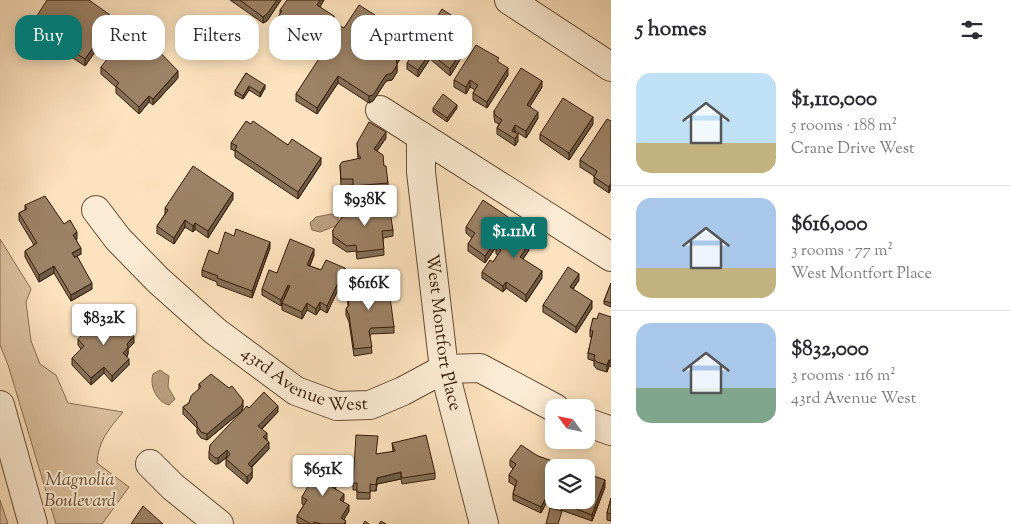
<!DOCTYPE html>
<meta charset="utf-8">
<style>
body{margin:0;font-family:"Sorts Mill Goudy",serif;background:#f7f7f7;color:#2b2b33;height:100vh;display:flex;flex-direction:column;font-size:19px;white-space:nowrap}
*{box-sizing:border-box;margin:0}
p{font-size:16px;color:#7c7c81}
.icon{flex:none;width:28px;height:28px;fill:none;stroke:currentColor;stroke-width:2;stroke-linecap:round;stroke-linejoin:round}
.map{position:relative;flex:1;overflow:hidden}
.details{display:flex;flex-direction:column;background:#fff;width:400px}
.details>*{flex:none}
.hud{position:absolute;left:15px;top:15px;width:475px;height:45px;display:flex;gap:10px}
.needle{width:32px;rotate:303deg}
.fabs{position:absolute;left:545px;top:399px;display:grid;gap:10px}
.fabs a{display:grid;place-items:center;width:50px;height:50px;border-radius:10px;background:#fff;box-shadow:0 2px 12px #0003;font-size:25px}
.price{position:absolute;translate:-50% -42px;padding:0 11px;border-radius:5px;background:#fff;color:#222;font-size:16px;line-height:32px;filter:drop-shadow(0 1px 2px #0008)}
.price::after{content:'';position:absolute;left:50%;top:30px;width:15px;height:11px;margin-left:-8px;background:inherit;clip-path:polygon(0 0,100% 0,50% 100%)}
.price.active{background:#0f766e;color:#fff}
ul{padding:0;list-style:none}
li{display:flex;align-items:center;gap:15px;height:125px;padding:0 25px}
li+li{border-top:1px solid #e1e1e2}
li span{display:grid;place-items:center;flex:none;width:140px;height:100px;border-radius:15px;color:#555}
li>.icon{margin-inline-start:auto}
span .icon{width:60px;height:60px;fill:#fffc;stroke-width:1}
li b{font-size:21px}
h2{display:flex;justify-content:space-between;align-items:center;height:60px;padding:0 25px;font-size:21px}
.tag{padding:0 18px;border-radius:15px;background:#fff;box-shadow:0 2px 12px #0003;font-size:18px;line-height:45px}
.tag.active{background:#0f766e;color:#fff}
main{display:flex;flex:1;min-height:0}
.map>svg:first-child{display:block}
</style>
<main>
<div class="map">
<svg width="611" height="524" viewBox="0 0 611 524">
<rect width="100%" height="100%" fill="#fce2be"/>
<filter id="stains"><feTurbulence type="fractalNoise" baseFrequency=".004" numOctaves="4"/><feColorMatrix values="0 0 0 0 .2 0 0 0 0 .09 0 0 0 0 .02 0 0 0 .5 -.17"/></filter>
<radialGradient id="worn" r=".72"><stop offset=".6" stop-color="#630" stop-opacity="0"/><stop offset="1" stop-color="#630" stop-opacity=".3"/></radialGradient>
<path fill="#dac09f" stroke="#886d52" d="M0,239l31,50 -5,13 5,39 9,23 16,11 12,28 55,9c-14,17 -25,29 -26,51l32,24 -27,37h-46l-48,-159 -8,-20z
M0,500l8,24h-8z"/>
<path fill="#b89e7f" stroke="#84694f" d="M331,214l7,2v9l-18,7 -8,-2 -2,-7 6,-6z
M160,370l9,6 -1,11 7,12 -6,6c-12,-3 -20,-19 -16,-31z"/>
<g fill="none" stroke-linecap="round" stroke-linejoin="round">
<g stroke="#674c34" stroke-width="30">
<g id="minor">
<path d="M509,0l102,67"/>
<path d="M380,110l231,147"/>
<path id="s1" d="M421,136v36l23,197 40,155"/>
<path id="s2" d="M96,210l22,29 40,41 57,51 81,60 41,15 33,-1 33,-14 41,-22 36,-1 75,40"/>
<path d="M0,405l33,119"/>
<path d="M586,422l25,9"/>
<path d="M150,464l23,23 46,37"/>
</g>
</g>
<use href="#minor" stroke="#fdecd5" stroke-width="28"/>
</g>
<path fill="#867058" stroke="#351a06" d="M230,0h51l-14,21 -4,2z
M324,0l-4,7 14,16 -17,26 -39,-26v-6l2,-3v-4z
M90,1l20,20 -5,6 2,8 -22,31 -54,-35v-6z
M375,22l-5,7 6,9 4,3 30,3 -13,20v8l-5,8 -6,1 -13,20 -4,2 -31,-20 -21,31 -21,-13v-7l48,-66z
M454,23l-3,4 5,10 10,13 -16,26 -20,-17 -12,18 -11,-8v-6z
M139,57l39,21 -25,27 -4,-3 -10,12 -23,-21v-6l-15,-13v-7z
M499,62l9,13 -21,33 -14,-8v-7l2,-3 -5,-3 -4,7 -12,-7v-7z
M246,73l19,15 -5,9 -11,-7 -6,9 -8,-4v-4z
M542,87l-12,19 8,12 -12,20 -11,-7v1l3,9 -3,5 -18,-12v-6l2,-4 -4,-2 -1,-5v-6z
M433,108h24l-10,14 -14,-10z
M611,121l-2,72 -15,-10v-7l-14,-9v-7z
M251,124l37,21 33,19 -23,35 -63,-42v-6l-4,-2v-6z
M593,124l-24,36 -29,-20v-6z
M386,138l-9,13 7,15 4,17v6l-35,3v-7l-12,1 -1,-21 18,-6 -1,-16z
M233,199l-25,39 -13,-9 -2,3 -8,-5 -11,17 -17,-11v-7l8,-12v-6z
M363,200l23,13 7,17v6l-10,2 1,17 -27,4 -1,-8 -9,1 -14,-9v-13l31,-15z
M25,205l39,19 13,15h-1l5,15 -4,2 15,33 -21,12 -17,-28 -15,9 -14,-25v-6l9,-6 -15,-25v-7l6,-3z
M511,224l27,13 -15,22 19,19 -16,24 -20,-14 -3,4 -21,-14v-6l11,-10 5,-7 -2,-1v-7l2,-3 -13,19 -17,-12v-7l4,-6 -6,-5v-6z
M270,248l-18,50 -35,-13v-3l-15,-6v-6l16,-16z
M314,255l-4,11 11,4 24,5 -18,38 -7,-4 -4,6 -9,-5 -5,9 -20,-9v-7l-1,3 -19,-11v-6l15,-16z
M381,275l13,52v6l-23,1 -1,2 2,17 -18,3 -5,-34 -3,-7v-6l2,-3 -1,-13 6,-1v-7l28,-4z
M579,280l-6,9 19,19 -16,25 -33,-21v-7z
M611,283v24l-7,-3v-3z
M96,317l38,26 -6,6v5l-1,2 2,9 -17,17 -8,-9 -13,12 -19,-20v-7l9,-9 -3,-4v-6l18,-19z
M611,317v50l-2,-1 -2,6 -10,-3 -3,-3v-5l-6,-2v-6l4,-16h-2v-7l7,-11z
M199,384l44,22 -1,5 -35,29 -6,-2 -4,-5v-5l-14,-14v-7l6,-4 10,-14z
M249,408l29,4 -16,17 5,11 2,9 -17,18v11l-5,6 -21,-18v-7l1,-2 -9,7h-3l-6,-5v-7z
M392,443l43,30v6l-33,5 -1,-5 -24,5 -1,7h-6v8h-13v-9h-4v-7l24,-29 16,-2z
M538,456l23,12 -20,45 -28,-13v-6l2,-8 -6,-4v-7l4,-6 -3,-3v-6z
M341,478l-6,11 9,11 -1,1 6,10 -5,8 2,5h-47l-2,-1v-7l7,-11 -2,-1v-7l7,-11v-7z
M605,487l-13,34 -31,-11v-7z
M611,498v23l-4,-1v-7z"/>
<path fill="#6d5b47" stroke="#351a06" d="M277,0h4l-14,21 -4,2v-6z
M320,0h4l-7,11v-6z
M110,15v6l-8,10v-6z
M375,15v7l-7,11v-6z
M334,16v7l-17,26v-6z
M454,17v6l-5,9v-7z
M107,28v7l-22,31v-7z
M410,37v7l-14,21v-6z
M466,44v6l-16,26v-7z
M430,53v6l-12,18v-7z
M397,65v7l-5,8 -6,1 -13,20 -4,2v-7l17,-21z
M508,68v7l-21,33v-6z
M178,71v7l-25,27v-6z
M338,76v7l-21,31v-6z
M470,80v7l-4,7v-7z
M542,81v6l-15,24v-6z
M265,85v3l-5,9v-4z
M249,86v4l-6,9v-3z
M149,96v6l-10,12v-7z
M457,105v3l-10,14v-4z
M538,112v6l-12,20v-7z
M593,117v7l-24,36v-7z
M515,125v6l-3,6v-6z
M386,132v6l-12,17v-6z
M518,134v7l-3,5v-7z
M321,158v6l-23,35v-7z
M611,183v6l-2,4v-6z
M233,193v6l-25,39v-7z
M511,219v6l-26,38v-7z
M185,220v7l-11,17v-6z
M195,223v6l-2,3v-6z
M538,231v6l-18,26v-6z
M77,232v7l-4,2v-6z
M270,242v6l-18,50v-7z
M81,248v6l-9,5v-6z
M314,249v6l-7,16v-6z
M54,266v7l-15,9v-7z
M345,268v7l-18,38v-7z
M542,271v7l-16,24v-7z
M579,274v6l-9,13v-6z
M506,282v6l-3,4v-6z
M92,283v6l-21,12v-6z
M288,285v6l-7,15v-6z
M592,301v7l-16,25v-6z
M320,302v7l-4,6v-6z
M307,303v7l-5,9v-7z
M134,336v7l-6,6v5l-2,3 -3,-4 4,-9z
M129,359v6l-17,17v-6z
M609,360v6l-2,6v-7z
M104,367v6l-13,12v-7z
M243,400v6l-1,5 -35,29v-6z
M278,406v6l-20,20v-6z
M267,433v7l-4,-3z
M269,442v7l-21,21v-6z
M227,450v7l-9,7v-6z
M341,471v7l-9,16v-7z
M252,472v6l-5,6v-7z
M401,472v7l-24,5 -1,7 1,-13z
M605,480v7l-13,34v-6z
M554,483v6l-13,24v-6z
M344,494v6l-4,6v-6z
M349,505v6l-8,13v-6z"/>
<path fill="#9c8266" stroke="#351a06" d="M47,0h42l21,15 -8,10 5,3 -22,31 -54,-34z
M240,0h37l-10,14 -4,3z
M287,0h33l-3,5 17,11 -17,27 -39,-26 4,-6 -2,-1z
M359,5l16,10 -7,12 8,8 -1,2 5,4 11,-16 19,12 -14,22 1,6 -5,8 -6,2 -13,20 -4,1 -31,-20 -21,32 -21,-14 44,-68 4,2z
M442,9l12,8 -5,8 8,6 -4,4 13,9 -16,25 -20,-16 -12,17 -11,-7z
M121,41l18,16 13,-13 26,27 -25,28 -4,-3 -10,11 -23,-21 3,-3 -18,-16z
M476,45l23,13 -2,3 11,7 -21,34 -14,-9 5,-8 -8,-5 -4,7 -12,-7z
M521,68l21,13 -15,24 11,7 -12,19 -11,-6 -3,6 6,3 -3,5 -18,-11 5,-8 -7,-5 -1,-4z
M246,73l19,12 -5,8 -11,-7 -6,10 -8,-5z
M443,94l14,11 -10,13 -14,-10z
M563,98l30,19 -24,36 -29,-19z
M607,119l4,2v62l-2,4 -15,-10 3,-6 -17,-11z
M246,121l5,3 2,-3 35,24 4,-6 29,19 -23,34 -63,-42 2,-4 -6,-3z
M369,122l17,10 -12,17 9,6 1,11h2l2,17 -35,3v-7h-12l-1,-14 2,-3 19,-4 -3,-4 -1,-11z
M193,166l40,27 -25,38 -13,-8 -2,3 -8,-6 -11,18 -17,-12 11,-16 -3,-2z
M45,196l19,28 6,-4 7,12 -4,3 8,13 -9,5 3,5 2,-2 15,27 -21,12 -17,-29 -15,9 -14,-24 12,-8 -18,-30 8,-4 -2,-4z
M384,198l2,15 4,-1 3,18 -11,1 2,18 -27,3 -1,-7 -9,1 -14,-10v-6l9,-13 23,-3 -2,-14z
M483,200l28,19 -26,37 -17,-12 7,-11 -9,-6z
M516,217l22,14 -18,26 22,14 -16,24 -20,-13 -3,4 -21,-14 8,-12 3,2 8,-12 -5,-3z
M236,229l34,13 -18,49 -35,-13 1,-2 -16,-6 7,-20 9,4 7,-22 9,4z
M290,239l24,10 -7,16 14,5 5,-10 19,8 -18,38 -7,-4 -4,7 -9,-6 -5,9 -20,-9 8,-17 -2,-1 -7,15 -19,-11 7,-19 8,3z
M568,267l11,7 -9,13 22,14 -16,26 -33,-22z
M387,274l7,53 -23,1 -2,3 3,16 -18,2 -5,-34 -3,-6 3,-4 -2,-12 7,-1 -1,-7 29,-4 -1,-6z
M611,283v20l-7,-2z
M105,309l29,27 -7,8 1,3 -2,3 -3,3 6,6 -17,17 -8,-9 -13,11 -19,-20 12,-12 -6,-7 20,-21 -2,-1z
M599,313l12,4v43h-2l-2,5 -10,-3 -3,-2 1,-5 -7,-2 5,-22 -3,-1 3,-12 4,1z
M211,374l18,14 3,-2 11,14 -1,5 -35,29 -6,-2 -4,-6v-4l-14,-15 6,-4 2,-7 10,-9 -2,-3z
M264,392l14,14 -20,20 9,7 -4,4 6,5 -21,22 4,4v4l-5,5 -21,-18 4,-5 -3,-4 -9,8h-3l-6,-6 1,-7 37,-39 2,2z
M356,435l22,1 -2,18 19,-3 -3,-8 34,-8 9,38 -33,5 -1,-6 -24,6 -1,7 -6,-1v9l-13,-1v-9h-4z
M521,445l17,11 23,8 -2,4h-5v15l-13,24 -28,-13 4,-13 -8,-6 7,-11 -6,-4z
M320,459l21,12 -9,16 12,7 -4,6 9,5 -8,13 5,3 -2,3h-22l-8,-2 -1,2h-2l-14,-8 10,-16 -5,-3 9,-16 -2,-2z
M586,473l19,7 -13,35 -31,-12 2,-3h23z
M611,498v16l-4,-1z
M143,506l20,18h-32z
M550,508l12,3 -4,13h-12z
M365,521l4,3h-6z
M381,521l5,3h-7z"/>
<g text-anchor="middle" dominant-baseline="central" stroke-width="4" stroke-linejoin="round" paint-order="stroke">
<g font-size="18" fill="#351a06" stroke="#fdecd5">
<text stroke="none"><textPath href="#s1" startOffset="198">West Montfort Place</textPath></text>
<text stroke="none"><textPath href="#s2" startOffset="275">43rd Avenue West</textPath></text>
</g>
<g font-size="18" font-style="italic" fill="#674c34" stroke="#fdecd5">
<text x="80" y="481">Magnolia<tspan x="80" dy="21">Boulevard</tspan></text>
</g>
</g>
<rect width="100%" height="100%" filter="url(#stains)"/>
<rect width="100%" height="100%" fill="url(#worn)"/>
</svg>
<div class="fabs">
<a><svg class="needle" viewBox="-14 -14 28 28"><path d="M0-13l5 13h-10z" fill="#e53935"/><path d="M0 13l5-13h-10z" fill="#7c7c81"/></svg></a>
<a><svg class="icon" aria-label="layers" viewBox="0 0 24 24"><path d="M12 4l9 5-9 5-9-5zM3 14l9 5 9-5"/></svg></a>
</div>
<b class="price" style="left:365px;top:227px">$938K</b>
<b class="price active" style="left:514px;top:259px">$1.11M</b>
<b class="price" style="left:369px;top:311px">$616K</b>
<b class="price" style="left:104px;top:346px">$832K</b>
<b class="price" style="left:323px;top:497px">$651K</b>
<div class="hud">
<a class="tag active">Buy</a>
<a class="tag">Rent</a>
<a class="tag">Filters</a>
<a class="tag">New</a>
<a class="tag">Apartment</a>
</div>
</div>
<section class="details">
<h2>5 homes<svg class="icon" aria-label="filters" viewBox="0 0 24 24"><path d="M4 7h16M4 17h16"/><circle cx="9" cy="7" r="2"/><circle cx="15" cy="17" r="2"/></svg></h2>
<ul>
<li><span style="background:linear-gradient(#bfe0f5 70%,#c2b280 0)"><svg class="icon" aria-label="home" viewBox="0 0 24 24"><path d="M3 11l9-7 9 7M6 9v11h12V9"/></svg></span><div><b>$1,110,000</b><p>5 rooms · 188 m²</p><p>Crane Drive West</p></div></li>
<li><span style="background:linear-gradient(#a9c7e8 70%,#c2b280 0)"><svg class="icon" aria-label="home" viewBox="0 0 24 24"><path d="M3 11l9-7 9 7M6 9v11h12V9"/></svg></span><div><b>$616,000</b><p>3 rooms · 77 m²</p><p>West Montfort Place</p></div></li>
<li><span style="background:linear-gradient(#a9c7e8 65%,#7fa58c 0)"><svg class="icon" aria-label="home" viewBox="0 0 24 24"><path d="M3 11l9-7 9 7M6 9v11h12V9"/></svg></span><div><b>$832,000</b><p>3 rooms · 116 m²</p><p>43rd Avenue West</p></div></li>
</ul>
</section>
</main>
